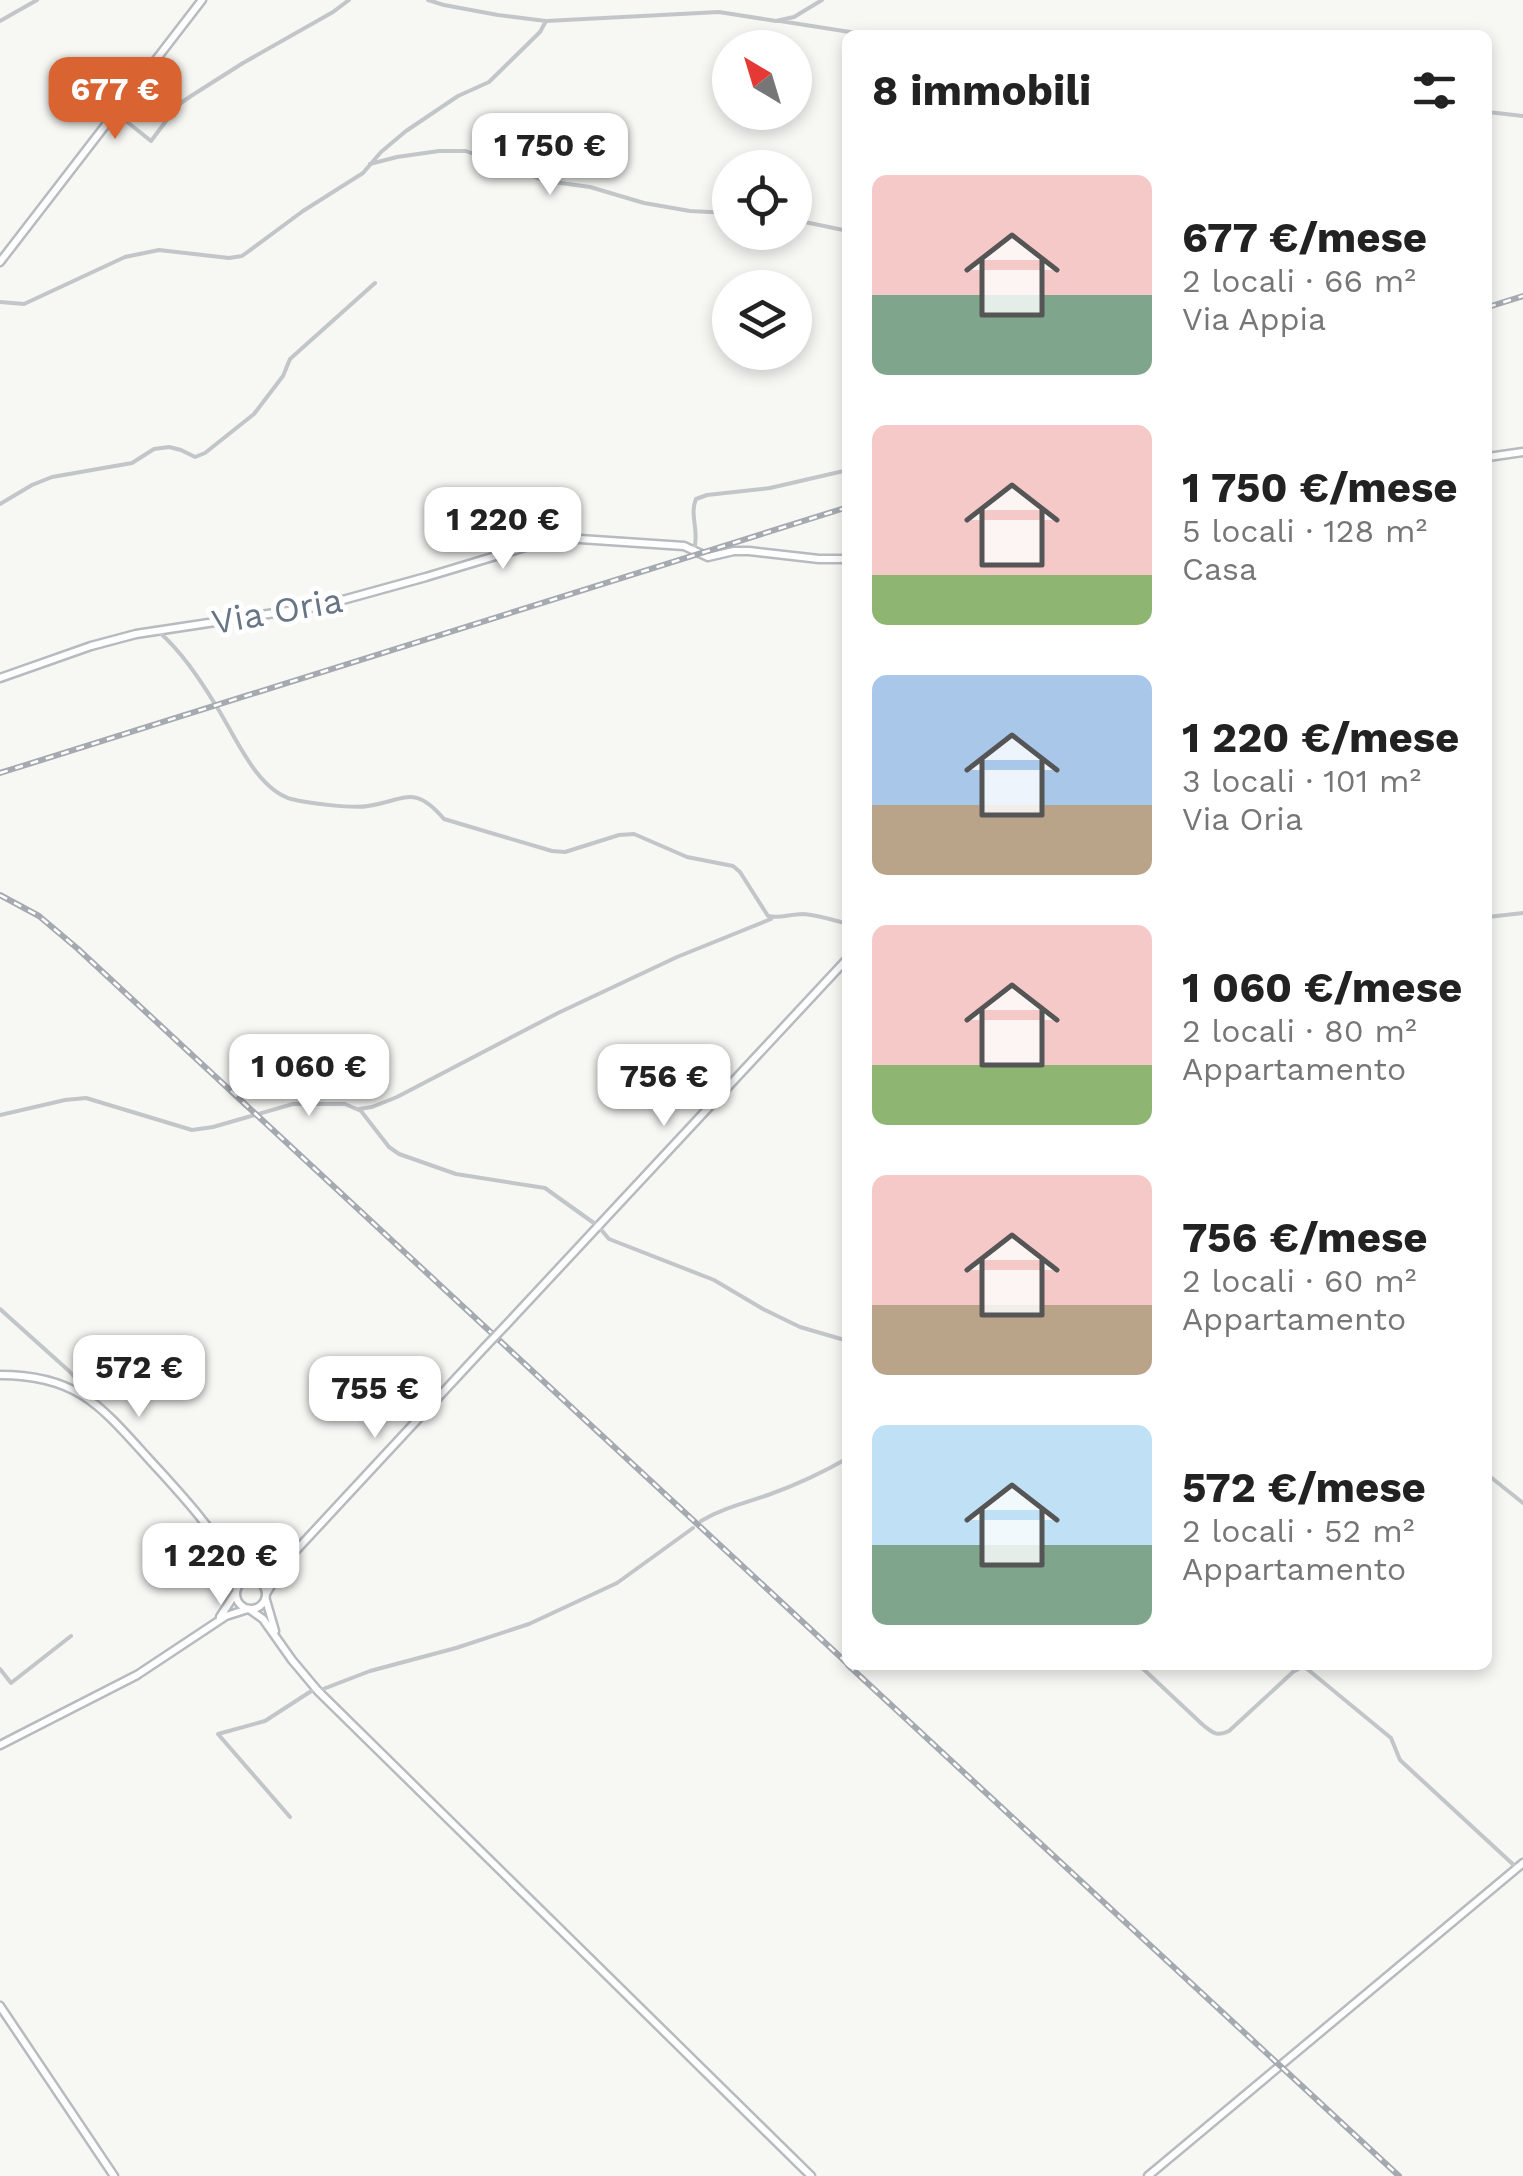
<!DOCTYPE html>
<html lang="it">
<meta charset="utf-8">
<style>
body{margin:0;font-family:"Work Sans",sans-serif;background:#f6f6f6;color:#222;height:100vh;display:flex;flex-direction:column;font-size:38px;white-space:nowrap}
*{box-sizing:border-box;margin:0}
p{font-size:32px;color:#767676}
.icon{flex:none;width:55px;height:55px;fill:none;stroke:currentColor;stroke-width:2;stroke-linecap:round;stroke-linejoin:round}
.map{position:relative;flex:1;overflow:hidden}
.panel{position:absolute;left:842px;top:30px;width:650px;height:1640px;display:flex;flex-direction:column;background:#fff;border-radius:15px;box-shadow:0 5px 15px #0003}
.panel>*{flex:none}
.needle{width:65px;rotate:322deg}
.tools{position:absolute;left:712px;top:30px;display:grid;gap:20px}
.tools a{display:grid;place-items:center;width:100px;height:100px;border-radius:50%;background:#fff;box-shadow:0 5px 15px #0003;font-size:50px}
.price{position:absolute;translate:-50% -85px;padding:0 22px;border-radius:20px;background:#fff;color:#222;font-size:32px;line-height:65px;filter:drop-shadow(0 2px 5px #0008)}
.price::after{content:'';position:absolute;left:50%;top:60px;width:30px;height:22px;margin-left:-15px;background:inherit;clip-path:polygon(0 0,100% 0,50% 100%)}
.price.on{background:#da6431;color:#fff}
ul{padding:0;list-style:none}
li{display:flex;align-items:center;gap:30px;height:250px;padding:0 30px}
li span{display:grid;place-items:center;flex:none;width:280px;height:200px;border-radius:15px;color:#555}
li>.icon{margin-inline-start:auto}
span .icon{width:120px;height:120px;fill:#fffc;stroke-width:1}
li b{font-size:42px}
h2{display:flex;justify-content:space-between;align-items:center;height:120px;padding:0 30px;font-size:42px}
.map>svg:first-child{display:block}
</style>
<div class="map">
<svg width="1523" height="2176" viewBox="0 0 1523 2176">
<rect width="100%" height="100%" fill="#f7f7f4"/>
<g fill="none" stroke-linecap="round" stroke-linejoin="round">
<g stroke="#b7bbc0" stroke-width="11">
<path id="secondary" d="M0,262l202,-262
M1488,457l35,-5
M0,678l91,-32 45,-12 185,-28 105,-29 106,-32 33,-7 119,8 24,11 26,-6h15l70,8h29
M506,1325l342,-367
M0,1375c76,0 100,30 147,82 19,21 39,42 56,64 16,19 29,43 49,59
M231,1560l6,27
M236 1594a15 15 0 1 1 30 0a15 15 0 1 1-30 0Z
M254,1580l14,-5 21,-17 196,-211
M266,1594l17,-28
M266,1600l9,31
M249,1609l14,10 29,41 26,31 493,485
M220,1617l15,-23
M0,1745l137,-70 89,-59 22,-7
M0,2006l114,170
M1148,2176l375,-313"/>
</g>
<path stroke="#c2c6c9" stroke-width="4" d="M428,0l16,5 54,10 48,6 173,-9 57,9 18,-4 28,-17
M0,21l37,-21
M780,21l89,14
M1488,112l35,4
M116,113l35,28 27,-36 13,-9 52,-33 90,-51 16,-12
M370,164l27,-7 42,-6h27l80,30 44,6 54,16 46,8 40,2
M795,220l53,11
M0,302l24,2 101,-47 34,-7 70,8 13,-2 61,-45 60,-38 18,-21 25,-21 52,-35 31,-14 51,-50 6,-11
M0,504l32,-19 20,-8 80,-14 22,-14 15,-2 12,3 14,7 10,-4 49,-39 29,-38 7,-17 85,-76
M694,549c6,-17 -5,-33 2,-50l11,-4 63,-7 78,-18
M158,631c23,20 41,47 57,73 19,29 40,84 76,95 16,4 62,10 77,7 38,-6 46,-22 76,13l108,32 13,1 54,-17 15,-1 53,23 46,9 7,6 28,44c12,3 22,-2 35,-2 15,1 30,6 45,10
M1488,917l35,-4
M359,1109l13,-2 25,-10 161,-84 119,-56 94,-38
M0,1115l65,-15 21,-2 106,32 21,-3 80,-23h52l16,7 28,36 10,7 57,20 89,14 53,38 11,13 105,41 49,29 37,18 48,14
M0,1309l69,62 33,35
M1488,1475l35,28
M701,1521c22,-13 44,-18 67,-26 28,-10 54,-22 80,-37
M1139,1665l64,60c10,8 14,12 26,6l64,-59 7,-4h6l85,70 9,22 117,108
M0,1669l11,14 60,-47
M318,1691l52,-20 86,-23 73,-24 88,-41 76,-55
M290,1817l-72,-83 47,-13 51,-33"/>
<use href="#secondary" stroke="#fff" stroke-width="6"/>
<g stroke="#a5aab0" stroke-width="6">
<path id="rail" d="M1488,307l35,-11
M0,773l848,-266
M0,895l39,21 39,33 770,715
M848,1665l551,511"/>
</g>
<use href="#rail" stroke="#fff" stroke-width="2.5" stroke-dasharray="8" stroke-linecap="butt"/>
<g stroke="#b7bbc0" stroke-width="11" stroke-linecap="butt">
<path id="secondary-bridge" d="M485,1347l21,-22"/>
</g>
<use href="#secondary-bridge" stroke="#fff" stroke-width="6"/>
</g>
<g text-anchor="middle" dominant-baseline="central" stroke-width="10" stroke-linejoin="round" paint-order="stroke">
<g font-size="35" fill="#677584" stroke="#fff">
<text transform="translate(277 611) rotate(-10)">Via Oria</text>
</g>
</g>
</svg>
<div class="tools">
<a><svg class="needle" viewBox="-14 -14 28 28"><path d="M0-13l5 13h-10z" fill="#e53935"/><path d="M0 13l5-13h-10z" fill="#767676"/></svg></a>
<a><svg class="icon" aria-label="locate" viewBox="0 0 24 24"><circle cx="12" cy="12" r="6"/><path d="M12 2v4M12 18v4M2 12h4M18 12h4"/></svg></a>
<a><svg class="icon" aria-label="layers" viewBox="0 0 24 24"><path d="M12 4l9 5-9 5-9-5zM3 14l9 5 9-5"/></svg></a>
</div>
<b class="price on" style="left:115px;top:142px">677 €</b>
<b class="price" style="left:550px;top:198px">1 750 €</b>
<b class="price" style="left:503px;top:572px">1 220 €</b>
<b class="price" style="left:309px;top:1119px">1 060 €</b>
<b class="price" style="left:664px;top:1129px">756 €</b>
<b class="price" style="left:139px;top:1420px">572 €</b>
<b class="price" style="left:375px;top:1441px">755 €</b>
<b class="price" style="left:221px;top:1608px">1 220 €</b>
<section class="panel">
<h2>8 immobili<svg class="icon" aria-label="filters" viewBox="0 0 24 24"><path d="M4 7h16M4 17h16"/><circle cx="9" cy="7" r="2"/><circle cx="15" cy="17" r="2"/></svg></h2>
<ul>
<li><span style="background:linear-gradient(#f6c9c9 60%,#7fa58c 0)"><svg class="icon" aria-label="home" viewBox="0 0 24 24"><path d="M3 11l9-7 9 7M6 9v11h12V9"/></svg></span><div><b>677 €/mese</b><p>2 locali · 66 m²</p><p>Via Appia</p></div></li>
<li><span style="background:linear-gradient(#f6c9c9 75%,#8fb573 0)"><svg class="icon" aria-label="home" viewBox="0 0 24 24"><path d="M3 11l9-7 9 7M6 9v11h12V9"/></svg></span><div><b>1 750 €/mese</b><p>5 locali · 128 m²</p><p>Casa</p></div></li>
<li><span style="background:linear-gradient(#a9c7e8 65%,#b9a48a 0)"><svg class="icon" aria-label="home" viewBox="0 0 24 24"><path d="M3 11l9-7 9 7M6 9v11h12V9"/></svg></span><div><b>1 220 €/mese</b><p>3 locali · 101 m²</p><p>Via Oria</p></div></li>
<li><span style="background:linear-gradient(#f6c9c9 70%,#8fb573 0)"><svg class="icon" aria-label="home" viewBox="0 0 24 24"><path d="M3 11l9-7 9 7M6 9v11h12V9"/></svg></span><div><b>1 060 €/mese</b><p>2 locali · 80 m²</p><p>Appartamento</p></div></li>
<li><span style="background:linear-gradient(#f6c9c9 65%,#b9a48a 0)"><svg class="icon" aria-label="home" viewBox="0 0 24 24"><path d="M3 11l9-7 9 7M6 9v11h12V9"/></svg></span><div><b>756 €/mese</b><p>2 locali · 60 m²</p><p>Appartamento</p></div></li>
<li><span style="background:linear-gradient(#bfe0f5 60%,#7fa58c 0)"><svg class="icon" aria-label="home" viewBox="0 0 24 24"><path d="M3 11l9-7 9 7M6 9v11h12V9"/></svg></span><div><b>572 €/mese</b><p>2 locali · 52 m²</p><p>Appartamento</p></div></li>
</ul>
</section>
</div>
